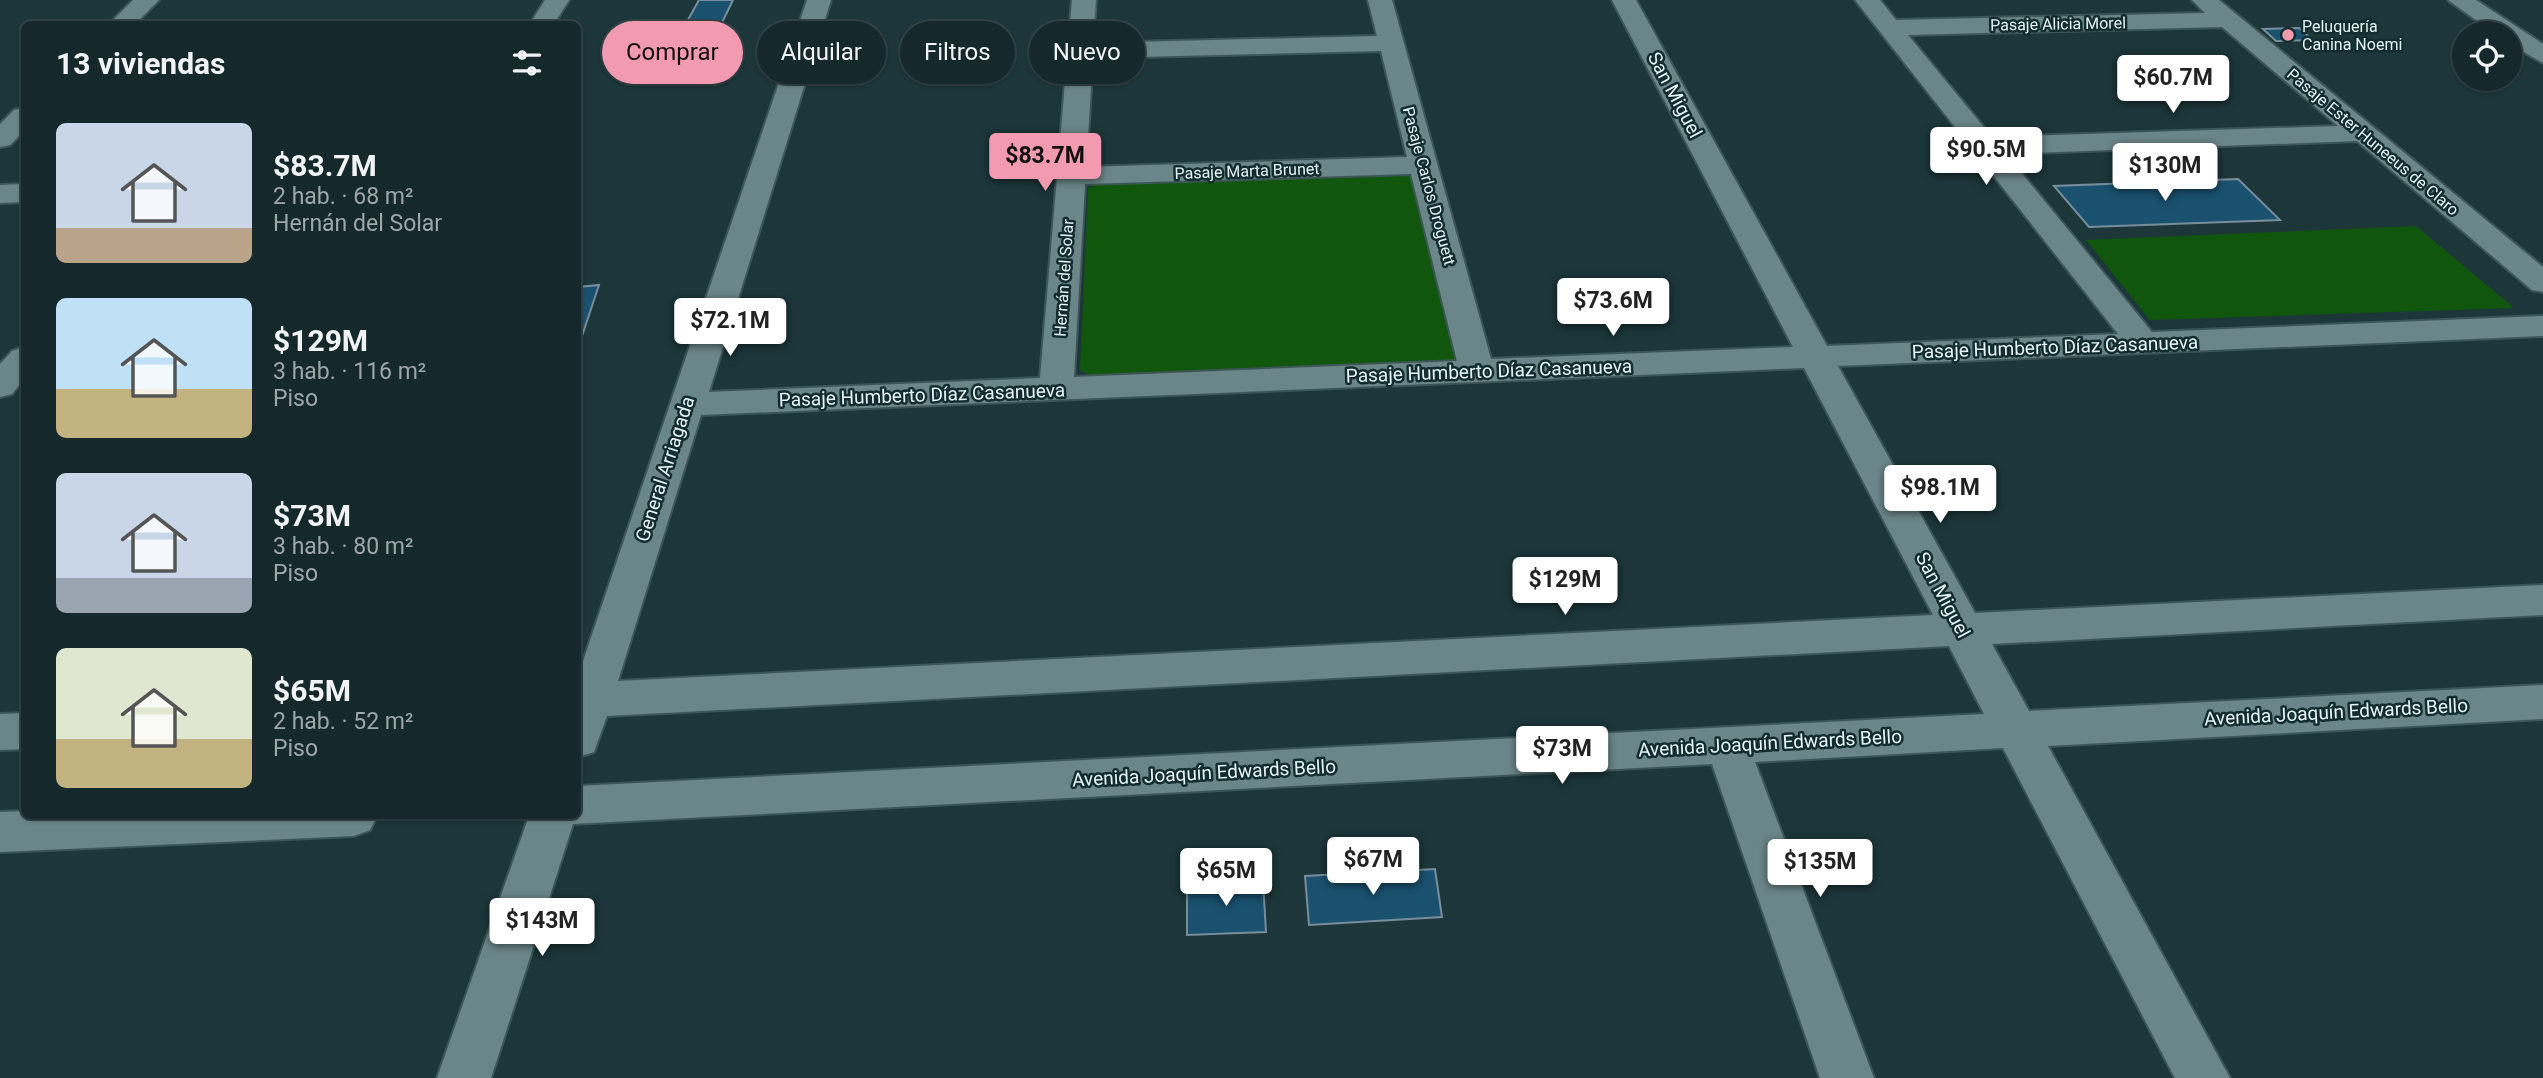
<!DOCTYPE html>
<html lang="es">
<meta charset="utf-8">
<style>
body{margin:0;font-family:Roboto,sans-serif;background:#223437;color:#f1f3f6;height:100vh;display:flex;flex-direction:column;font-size:26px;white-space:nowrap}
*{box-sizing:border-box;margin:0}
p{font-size:23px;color:#9da6a9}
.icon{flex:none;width:38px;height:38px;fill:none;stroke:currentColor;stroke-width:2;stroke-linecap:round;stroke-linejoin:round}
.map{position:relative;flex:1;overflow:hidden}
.drawer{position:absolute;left:21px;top:21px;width:560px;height:798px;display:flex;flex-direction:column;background:#15282b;border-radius:10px;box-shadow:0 2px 5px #0004,0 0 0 2px #344447}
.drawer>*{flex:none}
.guide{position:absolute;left:602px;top:21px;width:665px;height:63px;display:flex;gap:14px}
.buttons{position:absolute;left:2452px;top:21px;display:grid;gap:14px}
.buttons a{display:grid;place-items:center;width:70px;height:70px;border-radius:50%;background:#15282b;box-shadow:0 2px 5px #0004,0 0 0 2px #344447;font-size:35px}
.price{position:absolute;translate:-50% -60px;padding:0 16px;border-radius:7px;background:#fff;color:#222;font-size:23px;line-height:46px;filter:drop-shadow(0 2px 4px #0008)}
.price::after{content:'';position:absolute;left:50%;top:42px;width:21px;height:16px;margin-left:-10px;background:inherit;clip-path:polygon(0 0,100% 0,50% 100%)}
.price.selected{background:#f29ab0;color:#111}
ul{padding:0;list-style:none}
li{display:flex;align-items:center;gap:21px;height:175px;padding:0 35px}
li span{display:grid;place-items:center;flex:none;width:196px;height:140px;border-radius:10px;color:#555}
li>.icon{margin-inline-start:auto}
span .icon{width:84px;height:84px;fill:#fffc;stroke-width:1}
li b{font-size:30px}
h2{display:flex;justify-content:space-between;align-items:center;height:84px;padding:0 35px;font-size:30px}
.tag{padding:0 24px;border-radius:32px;background:#15282b;box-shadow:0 2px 5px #0004,0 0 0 2px #344447;font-size:24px;line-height:63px}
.tag.selected{background:#f29ab0;color:#111}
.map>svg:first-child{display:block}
</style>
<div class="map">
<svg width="2543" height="1078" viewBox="0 0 2543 1078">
<rect width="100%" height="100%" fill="#1c3639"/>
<path fill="#11560d" d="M1401,171l17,6 42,180 -7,9 -356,13 -17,-9 8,-182 15,-7z
M2416,226l98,82 -364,12 -64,-80z"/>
<path fill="#1a516f" stroke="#788d9b" stroke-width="2" d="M699,0h34l-17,35 -37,1z
M2299,28l14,12 -37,1 -13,-12z
M2238,179l42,41 -191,7 -35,-41z
M599,285l-21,63v-61z
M1435,869l7,48 -133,8 -4,-49z
M1263,881l3,51 -79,3v-51z"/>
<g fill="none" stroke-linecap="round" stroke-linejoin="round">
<g stroke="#3e5557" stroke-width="4">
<path id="minor" d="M133,0h26l-24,24h-26z
M545,0h24l-15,24h-24z
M807,0h24l-122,392 331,-14 32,-378h24l-3,43 284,-7 -9,-36h24l99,359 302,-12 -181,-347h24l191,346 291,-12 -263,-334h25l16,20 309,-7 -13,-13h27l324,267v25l-11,-2 -175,-149 -351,13 146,178 391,-16v20l-705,30 137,247 568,-28v30l-551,29 37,67 514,-26v34l-495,27 182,332h-55l-172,-330 -248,14 119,316h-54l-108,-314 -1139,60 -82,254h-54l92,-262h49v-30l1406,-72 -35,-68 -1342,70 -13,36 -16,5v-81zM2222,27l116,99 -346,11 -84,-102zM1381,51l26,106 -321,10 7,-109zM1411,174l46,187 -383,16 11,-193zM1804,368l129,247 -1315,66 83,-266z
M2448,0h28l67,44v19l-33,-19v-11h-16z
M24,108v23l-14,14 -10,2v-23l14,-14z
M24,184v18l-24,1v-18z
M24,347v32l-12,15 -12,3v-33l12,-13z
M24,713v36l-24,1v-36z
M24,811v5h353l-7,14 -16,6 -354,16v-40z"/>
</g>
<use href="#minor" fill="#6b8689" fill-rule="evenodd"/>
</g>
<circle fill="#f29ab0" stroke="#122c2f" stroke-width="2.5" cx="2288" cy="35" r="7"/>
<g text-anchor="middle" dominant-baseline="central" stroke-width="5" stroke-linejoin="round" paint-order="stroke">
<g font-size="16" fill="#e4f3f4" stroke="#122c2f">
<text transform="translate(2058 24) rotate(-1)">Pasaje Alicia Morel</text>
<text transform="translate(2373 142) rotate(40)">Pasaje Ester Huneeus de Claro</text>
<text transform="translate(1247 171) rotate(-2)">Pasaje Marta Brunet</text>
<text transform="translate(1429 186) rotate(75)">Pasaje Carlos Droguett</text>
<text transform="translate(1064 278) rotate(-86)">Hernán del Solar</text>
</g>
<g font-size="16" fill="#e4f3f4" stroke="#122c2f" text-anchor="start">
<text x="2302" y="26">Peluquería<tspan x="2302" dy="18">Canina Noemi</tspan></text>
</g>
<g font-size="19" fill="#e4f3f4" stroke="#122c2f">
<text transform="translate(1675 95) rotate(62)">San Miguel</text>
<text transform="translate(2055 347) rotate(-2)">Pasaje Humberto Díaz Casanueva</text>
<text transform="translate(1489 371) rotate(-2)">Pasaje Humberto Díaz Casanueva</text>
<text transform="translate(922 395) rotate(-2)">Pasaje Humberto Díaz Casanueva</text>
<text transform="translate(665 469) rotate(-72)">General Arriagada</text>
<text transform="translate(1943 595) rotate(62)">San Miguel</text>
<text transform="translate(2336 712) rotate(-3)">Avenida Joaquín Edwards Bello</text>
<text transform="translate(1770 743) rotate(-3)">Avenida Joaquín Edwards Bello</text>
<text transform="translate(1204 773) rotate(-3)">Avenida Joaquín Edwards Bello</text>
</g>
</g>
</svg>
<div class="buttons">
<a><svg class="icon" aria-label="locate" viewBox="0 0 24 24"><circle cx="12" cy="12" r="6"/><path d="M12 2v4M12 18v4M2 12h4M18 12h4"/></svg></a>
</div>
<b class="price" style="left:2173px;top:115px">$60.7M</b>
<b class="price" style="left:1986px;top:187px">$90.5M</b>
<b class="price selected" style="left:1045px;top:193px">$83.7M</b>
<b class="price" style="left:2165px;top:203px">$130M</b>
<b class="price" style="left:1613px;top:338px">$73.6M</b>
<b class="price" style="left:730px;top:358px">$72.1M</b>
<b class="price" style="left:1940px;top:525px">$98.1M</b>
<b class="price" style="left:1565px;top:617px">$129M</b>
<b class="price" style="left:1562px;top:786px">$73M</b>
<b class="price" style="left:1373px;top:897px">$67M</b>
<b class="price" style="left:1820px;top:899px">$135M</b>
<b class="price" style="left:1226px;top:908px">$65M</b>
<b class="price" style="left:542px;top:958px">$143M</b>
<div class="guide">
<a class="tag selected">Comprar</a>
<a class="tag">Alquilar</a>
<a class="tag">Filtros</a>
<a class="tag">Nuevo</a>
</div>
<section class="drawer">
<h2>13 viviendas<svg class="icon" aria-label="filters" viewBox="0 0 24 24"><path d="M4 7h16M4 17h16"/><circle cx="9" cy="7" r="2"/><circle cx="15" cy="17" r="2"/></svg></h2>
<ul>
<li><span style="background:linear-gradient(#c9d6e8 75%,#b9a48a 0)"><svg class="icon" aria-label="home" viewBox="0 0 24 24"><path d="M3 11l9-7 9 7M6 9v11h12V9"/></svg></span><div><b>$83.7M</b><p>2 hab. · 68 m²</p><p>Hernán del Solar</p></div></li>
<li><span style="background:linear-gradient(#bfe0f5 65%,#c2b280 0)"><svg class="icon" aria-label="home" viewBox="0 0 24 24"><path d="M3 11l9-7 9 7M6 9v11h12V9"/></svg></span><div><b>$129M</b><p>3 hab. · 116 m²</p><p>Piso</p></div></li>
<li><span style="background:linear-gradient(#c9d6e8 75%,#9aa5b1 0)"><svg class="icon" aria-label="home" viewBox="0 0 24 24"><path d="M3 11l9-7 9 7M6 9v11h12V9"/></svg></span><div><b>$73M</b><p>3 hab. · 80 m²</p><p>Piso</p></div></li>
<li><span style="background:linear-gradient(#dfe7d0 65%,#c2b280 0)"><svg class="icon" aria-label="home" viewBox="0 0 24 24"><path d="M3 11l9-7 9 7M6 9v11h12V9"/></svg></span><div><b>$65M</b><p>2 hab. · 52 m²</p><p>Piso</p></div></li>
</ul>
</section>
</div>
